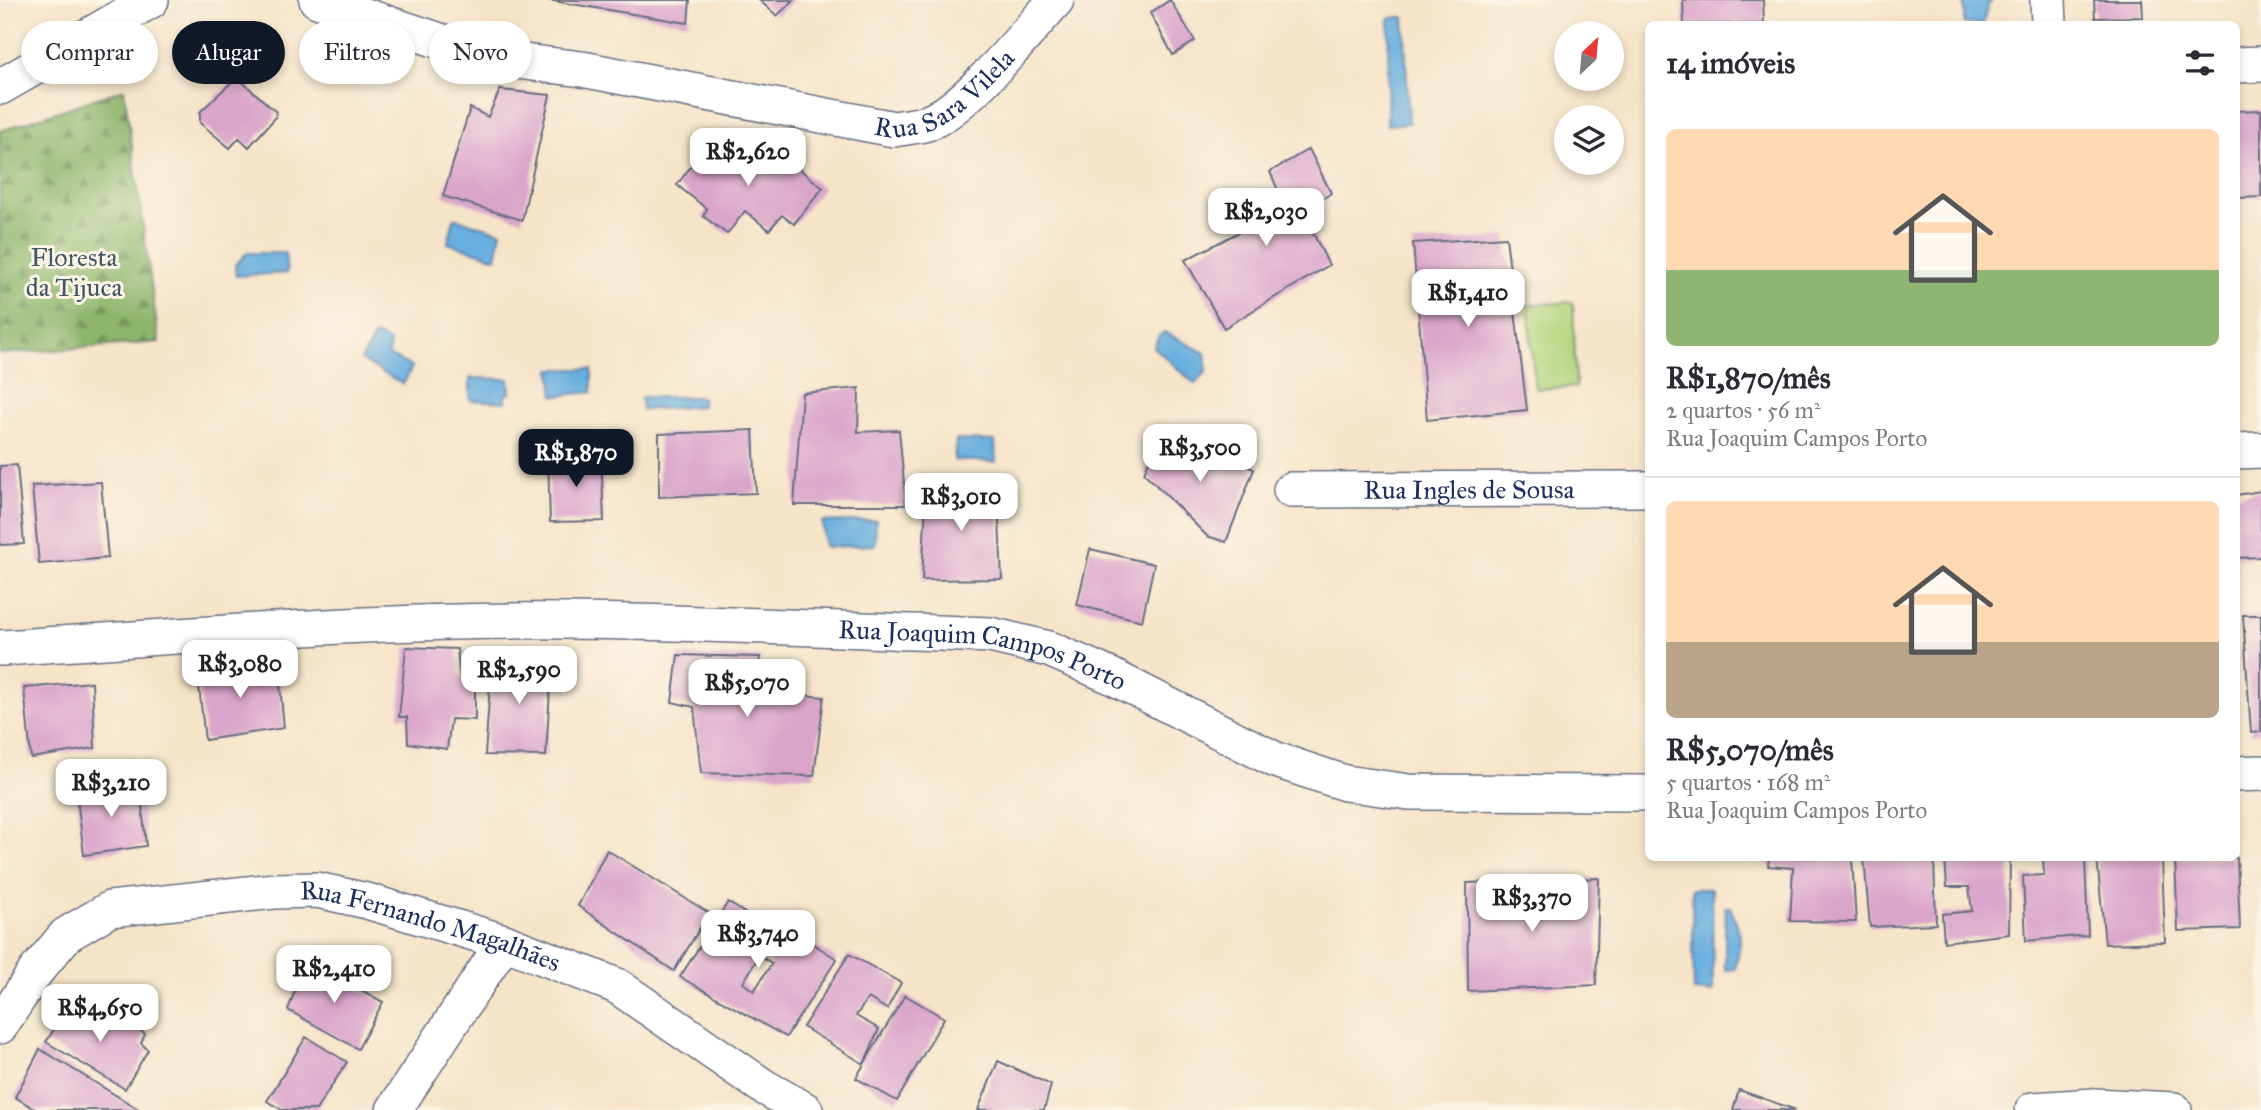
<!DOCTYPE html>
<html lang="pt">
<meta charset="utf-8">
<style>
body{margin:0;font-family:"IM FELL Great Primer",serif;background:#f2f2f3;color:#2b2b33;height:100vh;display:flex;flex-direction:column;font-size:26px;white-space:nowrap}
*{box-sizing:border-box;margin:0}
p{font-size:23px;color:#7c7c81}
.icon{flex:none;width:38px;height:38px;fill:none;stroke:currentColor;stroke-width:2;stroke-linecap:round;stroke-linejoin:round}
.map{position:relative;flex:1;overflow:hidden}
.details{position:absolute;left:1645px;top:21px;width:595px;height:840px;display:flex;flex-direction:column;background:#fff;border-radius:10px;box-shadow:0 4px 10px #0003}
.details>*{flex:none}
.hud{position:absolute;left:21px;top:21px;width:665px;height:63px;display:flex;gap:14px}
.needle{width:46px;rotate:26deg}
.tools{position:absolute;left:1554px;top:21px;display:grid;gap:14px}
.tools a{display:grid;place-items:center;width:70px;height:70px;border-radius:50%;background:#fff;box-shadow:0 4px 10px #0003;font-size:35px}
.price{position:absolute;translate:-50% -60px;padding:0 16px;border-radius:14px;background:#fff;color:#222;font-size:23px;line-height:46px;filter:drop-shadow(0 2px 4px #0008)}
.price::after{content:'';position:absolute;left:50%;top:42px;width:21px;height:16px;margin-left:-10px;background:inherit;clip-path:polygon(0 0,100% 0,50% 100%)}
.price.selected{background:#111827;color:#fff}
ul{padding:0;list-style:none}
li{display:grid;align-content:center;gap:14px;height:371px;padding:0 21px}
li+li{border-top:2px solid #e1e1e2}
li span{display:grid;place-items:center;height:217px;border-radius:10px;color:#555}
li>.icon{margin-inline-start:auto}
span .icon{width:126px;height:126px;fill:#fffc;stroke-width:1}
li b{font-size:30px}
h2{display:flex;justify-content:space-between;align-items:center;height:84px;padding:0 21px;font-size:30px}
.pill{padding:0 24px;border-radius:32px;background:#fff;box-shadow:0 4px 10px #0003;font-size:24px;line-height:63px}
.pill.selected{background:#111827;color:#fff}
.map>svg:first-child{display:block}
</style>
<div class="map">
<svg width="2261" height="1110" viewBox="0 0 2261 1110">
<defs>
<pattern id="forest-firs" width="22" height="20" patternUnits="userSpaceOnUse" patternTransform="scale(1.75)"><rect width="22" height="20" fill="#8db66c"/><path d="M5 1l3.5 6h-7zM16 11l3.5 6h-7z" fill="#72945c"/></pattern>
</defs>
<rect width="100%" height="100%" fill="#fcf5e5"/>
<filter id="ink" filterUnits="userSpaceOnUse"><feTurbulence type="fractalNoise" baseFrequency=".0143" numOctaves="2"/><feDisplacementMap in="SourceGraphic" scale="14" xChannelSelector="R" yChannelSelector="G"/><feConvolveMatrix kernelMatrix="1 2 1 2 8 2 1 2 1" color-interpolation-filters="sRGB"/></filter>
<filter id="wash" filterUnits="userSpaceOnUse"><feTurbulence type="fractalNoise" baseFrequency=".00686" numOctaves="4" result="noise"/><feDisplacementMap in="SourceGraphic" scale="28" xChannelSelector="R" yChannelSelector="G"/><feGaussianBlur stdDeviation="1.57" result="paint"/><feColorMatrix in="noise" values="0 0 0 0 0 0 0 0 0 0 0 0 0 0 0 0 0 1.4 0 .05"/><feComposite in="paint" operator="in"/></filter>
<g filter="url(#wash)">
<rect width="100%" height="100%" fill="#f6e4c9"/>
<path fill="url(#forest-firs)" stroke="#547265" stroke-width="2" d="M124,89l35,253 -159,12v-223z"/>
<path fill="#b2d47c" stroke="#66826d" stroke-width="2" d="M1573,302l3,85 -41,2 -7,-84z"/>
<path fill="#69afdf" stroke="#426f9e" stroke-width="2" d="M1964,0h28l-5,7 -4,17h-19z
M1404,17l5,106 -22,2 2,-107z
M454,218l47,14 -5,26 -48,-15z
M247,253h38l2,20 -51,3 -1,-11z
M1164,332l41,21 2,18 -12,13 -41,-37 4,-10z
M375,335l15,7 -2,13 24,12 -9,17 -42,-24z
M551,369h41v23l-38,4z
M470,378l39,1 1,15h-5v8l-35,-2z
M641,397h61v9l-60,4z
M956,440l39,1 1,21 -42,-2z
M876,520l-1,25 -50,2 -3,-25z
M1692,889h20l1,103 -19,-1z
M1725,907h5c13,29 12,33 5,62l-10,1z"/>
<g id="blocks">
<path fill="#daa5cb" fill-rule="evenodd" d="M547,0h143l-2,23z
M759,0h35l-17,16z
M1170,0l25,41 -22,14 -23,-42z
M1683,0h80l1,24h-80z
M2094,0h48l1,17 -48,1z
M237,77l39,35 -1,6 -26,29 -10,-9 -9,10 -30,-25v-11z
M500,90l50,5 -28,125 -79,-24 27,-88 18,9z
M2261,110v87l-25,1v-87z
M710,140l32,27 13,-15 16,11 7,-11 45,36 -29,36 -12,-9 -13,15 -24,-19 -18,23 -24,-18 4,-7 -30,-24z
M1309,149l22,44 -28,20 26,52 -105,63 -39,-68 101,-52 -16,-36z
M1506,237l21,173 -100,10 -14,-177z
M859,388l-1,44 41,-2 7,75h-112l8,-112z
M753,430l3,63 -97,4v-63z
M1160,434l94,35 -28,73 -19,-6 -63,-63z
M601,455l3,66 -54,1 -2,-64z
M17,465l7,79 -24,1v-79z
M927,480h54l4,20 13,1 4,78 -80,1z
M101,482l7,76 -69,6 -7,-78z
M2261,491v66l-25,1v-63z
M1090,549l64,15 -12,57 -65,-16z
M2243,615h18v117l-10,1z
M406,647l51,2 3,28 15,2v41l-24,-1 -4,30 -39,-6 -1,-26h-8z
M552,655l-6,101 -61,-1 7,-99z
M678,655l82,2 -4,34 68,6 -10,79 -113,-3 -7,-66 -22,-5z
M278,663l6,65 -79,12 -8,-72z
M92,682l3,66 -64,10 -7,-70z
M140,784l6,62 -62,9 -8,-65z
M607,850l102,63 -35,58 -96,-65z
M1769,858h83l4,64 -66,-1 3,-53 -25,-2z
M1864,858h70l2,66 -66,3z
M1945,858h65l-1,76 -65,8 -2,-28 30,-3 -3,-24h-22z
M2043,858h42l3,77 -62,6 -3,-65 21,-1z
M2097,858h65l3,84 -60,2z
M2175,858h62l3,71 -62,2z
M1599,878l-3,107 -128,6 -1,-108z
M728,902l58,38 6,-9 45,28 -51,78 -106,-60zM759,956l13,7 -18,28 -11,-8z
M849,954l52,29 -14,26 -19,-11 -12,18 23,13 -15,35 41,-69 39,23 -47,83 -41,-23 8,-14 -61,-37z
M306,960l77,42 -25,47 -70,-39z
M71,1003l31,20 7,-11 36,22 -4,9 7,7 -23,39 -79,-47z
M306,1037l41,25 -31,48h-34l-15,-9z
M40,1049l100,61h-103l-22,-13z
M998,1061l53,24 -7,25h-66z
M1739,1090l57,20h-63z"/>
</g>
</g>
<g filter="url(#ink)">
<use href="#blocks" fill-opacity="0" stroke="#686e83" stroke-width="2"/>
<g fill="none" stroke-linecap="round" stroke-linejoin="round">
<g stroke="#686e83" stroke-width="38">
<g id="minor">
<path id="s1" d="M317,0l159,53 32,7 74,9 312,60c11,-2 23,-3 33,-6 38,-13 100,-91 129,-123"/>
<path d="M2048,0l1,24"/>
<path d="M2236,65l25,-1"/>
<path d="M0,87l151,-87"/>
<path d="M2236,451l25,-1"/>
<path id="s2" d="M1291,490l357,-1"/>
<path id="s3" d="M0,648c188,-12 378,-29 566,-27 142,1 283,9 424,14l59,14 62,27 165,84 69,23 64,9 239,1"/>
<path d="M2236,774l25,-1"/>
<path id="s4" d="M0,1026l36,-55 30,-36 44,-26 164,-18 43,-1 50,11 137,41 113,44 147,101 41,23"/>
<path d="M394,1110l110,-168"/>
<path d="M2033,1110l61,-4 80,4"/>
</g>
</g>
<use href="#minor" stroke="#fff" stroke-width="35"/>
</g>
</g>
<g text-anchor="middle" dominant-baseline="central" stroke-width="6" stroke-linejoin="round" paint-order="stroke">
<g font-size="26" fill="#1b2f5e" stroke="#fcf5e5">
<text stroke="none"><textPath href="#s1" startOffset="654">Rua Sara Vilela</textPath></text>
<text stroke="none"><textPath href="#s2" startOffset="178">Rua Ingles de Sousa</textPath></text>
<text stroke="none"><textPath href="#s3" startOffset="987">Rua Joaquim Campos Porto</textPath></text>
<text stroke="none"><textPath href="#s4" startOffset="490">Rua Fernando Magalhães</textPath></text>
</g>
<g font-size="26" fill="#415866" stroke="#fcf5e5">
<text x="74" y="257">Floresta<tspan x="74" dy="30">da Tijuca</tspan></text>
</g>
</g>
</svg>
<div class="tools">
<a><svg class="needle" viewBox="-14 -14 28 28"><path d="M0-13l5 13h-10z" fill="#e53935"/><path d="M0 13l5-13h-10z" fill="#7c7c81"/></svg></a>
<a><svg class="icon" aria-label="layers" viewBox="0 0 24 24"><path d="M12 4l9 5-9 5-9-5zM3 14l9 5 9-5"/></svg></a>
</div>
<b class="price" style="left:748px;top:188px">R$2,620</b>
<b class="price" style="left:1266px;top:248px">R$2,030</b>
<b class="price" style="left:1468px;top:329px">R$1,410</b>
<b class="price" style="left:1200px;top:484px">R$3,500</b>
<b class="price selected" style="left:576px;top:489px">R$1,870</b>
<b class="price" style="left:961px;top:533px">R$3,010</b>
<b class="price" style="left:240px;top:700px">R$3,080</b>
<b class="price" style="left:519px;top:706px">R$2,590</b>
<b class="price" style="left:747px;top:719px">R$5,070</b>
<b class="price" style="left:111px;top:819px">R$3,210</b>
<b class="price" style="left:1532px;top:934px">R$3,370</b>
<b class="price" style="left:758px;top:970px">R$3,740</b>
<b class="price" style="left:334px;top:1005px">R$2,410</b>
<b class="price" style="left:100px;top:1044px">R$4,650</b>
<div class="hud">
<a class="pill">Comprar</a>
<a class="pill selected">Alugar</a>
<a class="pill">Filtros</a>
<a class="pill">Novo</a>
</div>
<section class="details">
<h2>14 imóveis<svg class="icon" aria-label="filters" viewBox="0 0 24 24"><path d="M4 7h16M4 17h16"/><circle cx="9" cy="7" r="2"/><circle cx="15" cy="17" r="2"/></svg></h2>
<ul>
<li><span style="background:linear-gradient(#ffd9b3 65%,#8fb573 0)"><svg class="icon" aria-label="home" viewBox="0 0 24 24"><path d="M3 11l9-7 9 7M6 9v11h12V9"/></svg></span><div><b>R$1,870/mês</b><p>2 quartos · 56 m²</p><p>Rua Joaquim Campos Porto</p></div></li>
<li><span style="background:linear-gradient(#ffd9b3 65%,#b9a48a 0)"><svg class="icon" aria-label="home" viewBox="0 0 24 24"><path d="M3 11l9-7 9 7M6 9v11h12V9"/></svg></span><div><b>R$5,070/mês</b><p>5 quartos · 168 m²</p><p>Rua Joaquim Campos Porto</p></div></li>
</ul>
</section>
</div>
